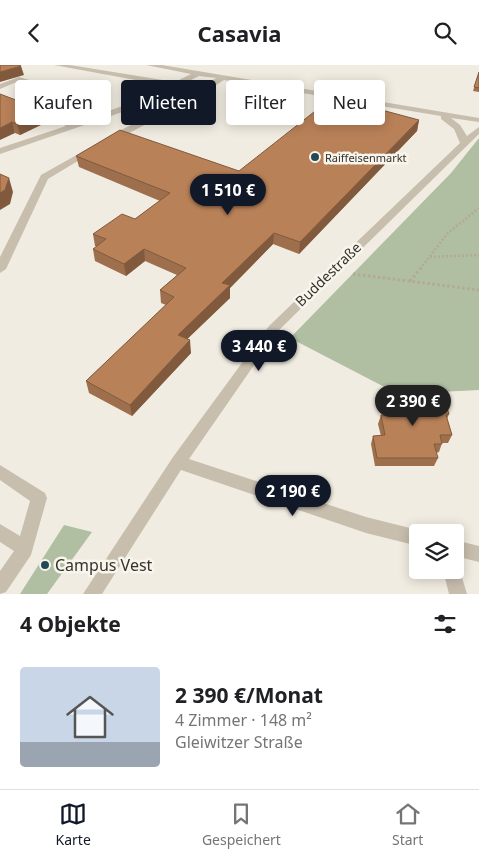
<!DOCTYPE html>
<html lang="de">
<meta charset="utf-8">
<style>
body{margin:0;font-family:"Noto Sans",sans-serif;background:#f2f2f2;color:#202124;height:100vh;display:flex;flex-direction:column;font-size:19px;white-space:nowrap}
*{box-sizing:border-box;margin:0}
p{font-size:16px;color:#757577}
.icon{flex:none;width:28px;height:28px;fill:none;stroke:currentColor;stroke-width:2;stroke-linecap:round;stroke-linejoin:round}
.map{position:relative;height:529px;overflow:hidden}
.details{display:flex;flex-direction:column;background:#fff;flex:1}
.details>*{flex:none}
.hud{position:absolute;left:15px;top:15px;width:450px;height:45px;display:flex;gap:10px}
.buttons{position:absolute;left:409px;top:459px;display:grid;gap:10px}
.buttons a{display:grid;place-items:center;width:55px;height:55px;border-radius:5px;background:#fff;box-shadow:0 2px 12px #0003;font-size:25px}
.price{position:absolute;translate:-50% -42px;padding:0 11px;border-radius:18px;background:#111827;color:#fff;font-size:16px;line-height:32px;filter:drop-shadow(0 1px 2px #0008)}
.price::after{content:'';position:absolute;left:50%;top:30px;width:15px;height:11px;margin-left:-8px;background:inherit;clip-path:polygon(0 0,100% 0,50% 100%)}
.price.active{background:#222;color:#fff}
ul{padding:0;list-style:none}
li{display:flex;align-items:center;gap:15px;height:125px;padding:0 20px}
li span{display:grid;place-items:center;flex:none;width:140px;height:100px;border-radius:5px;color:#555}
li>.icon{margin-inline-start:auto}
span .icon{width:60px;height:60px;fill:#fffc;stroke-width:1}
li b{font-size:21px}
h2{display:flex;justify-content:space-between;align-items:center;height:60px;padding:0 20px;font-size:21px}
.tag{padding:0 18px;border-radius:5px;background:#fff;box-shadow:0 2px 12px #0003;font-size:18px;line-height:45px}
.tag.active{background:#111827;color:#fff}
header{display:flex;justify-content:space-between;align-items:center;height:65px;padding:0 20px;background:#fff;font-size:22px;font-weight:700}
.dock{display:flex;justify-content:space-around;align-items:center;height:70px;border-top:1px solid #e0e0e0;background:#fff;font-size:14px;color:#757577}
.dock a{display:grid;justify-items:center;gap:2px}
.dock .active{color:#111827}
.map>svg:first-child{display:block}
</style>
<header><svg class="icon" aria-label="back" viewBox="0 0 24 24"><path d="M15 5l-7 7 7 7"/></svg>Casavia<svg class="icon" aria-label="search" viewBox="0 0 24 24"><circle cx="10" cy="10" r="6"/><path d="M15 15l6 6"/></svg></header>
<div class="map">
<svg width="479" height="529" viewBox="0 0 479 529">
<rect width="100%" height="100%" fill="#f1ece1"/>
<path fill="#b0bea2" d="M479,73v252l-81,4 -108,-56 161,-165z
M64,460l28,7 -45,62h-27z"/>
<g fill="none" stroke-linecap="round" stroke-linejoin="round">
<path stroke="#b3a998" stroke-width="2.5" stroke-dasharray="2 2" stroke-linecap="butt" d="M430,192l49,-2
M420,204l28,-36 31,-25"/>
<path stroke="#b3a998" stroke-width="3" stroke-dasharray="2.5 2.5" stroke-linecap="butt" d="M353,209l126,16
M410,216l11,-13"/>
<path fill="#c8beae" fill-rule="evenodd" d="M54,0h16l105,17 16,-8 -45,-9h16l317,53v4l-28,-4 9,7 7,11 12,-9v7l-202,198 -88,127 177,58 52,13 6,3h-6v13l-52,-13 -185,-63 -79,124h-19l90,-137 96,-131 191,-183 -6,-14 -13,-10v-3l-217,-36 -26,17 -86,45h-6v-4l86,-45 24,-15 -17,-2 -62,31 -137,47v-6l66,-22 -37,-18 4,-2 5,1 26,-12 -45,-14 -19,8v-5l19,-7 55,16v4l-30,13 30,13 57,-20 37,-17z
M89,83l7,2 -48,29 -42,90 -6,4v-16l41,-82z
M0,400l45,28 2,5 -16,57 -25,37 -6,2v-23l14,-20 -14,-9v-18l20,12 10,-35 -30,-21z
M455,475l24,6v16l-24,-6z
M455,498l3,1 9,30h-18l-6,-24h12z"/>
</g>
<path fill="#9e6f4c" d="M479,7v20l-6,-1z
M0,29l47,28 -27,13 -5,-2z
M419,55l-2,11 -118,123 -26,-10 -43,44v10l-43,41 4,14 -59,63 -43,-23 -3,-12 80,-76 -5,-2 -1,-13 17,-15 -32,-14 -19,15 -31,-15 -2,-12 4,-3h-2l-2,-12 42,-15 25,-18 -81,-34 -3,-11 163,15z
M389,330l60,19 -2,5 5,16 -4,8h-6l-3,9 -3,1 2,5 -4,8h-59l-4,-22 2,-8h8l-3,-12 3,-9h9l-3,-12z"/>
<path fill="#815a3e" d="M21,1l3,9 -24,7v-10z
M45,46l2,11 -27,13 -3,-11z
M419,55l-2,11 -118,123 1,-12z
M12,57l3,11 -15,7v-12z
M9,113l4,14 -3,12 -10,6v-17z
M274,168l-1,11 -43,44v10l-51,49 -1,-12 44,-52z
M144,184l1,12 -19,15 -2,-12z
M190,275l1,13 -59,63 -2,-11z"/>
<path fill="#b88158" stroke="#815a3e" d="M0,0h19l2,1 -21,6z
M479,7v16l-5,-1z
M0,29l45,17 -28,13 -5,-2 -12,6z
M333,32l86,23 -119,122 -26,-9 -52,50 8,2 -52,50 12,5 -60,65 -44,-24 88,-84 -14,-7 26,-22 -42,-19 -20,15 -31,-15 13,-10 -13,-5 29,-20 13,5 35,-26 -94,-37 44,-26 119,41z
M0,109l9,4 -4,12 -5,3z
M442,329l7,20 -3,1 6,20h-12l2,9h-8l4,14h-61l-4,-22 12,-1 -4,-20h14l-6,-20z"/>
<g fill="#264854" stroke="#f8f5ed" stroke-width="2">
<circle cx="315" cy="92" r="5"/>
<circle cx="45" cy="500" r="5"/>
</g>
<g text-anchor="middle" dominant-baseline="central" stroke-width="5" stroke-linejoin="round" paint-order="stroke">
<g font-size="11" fill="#37312b" stroke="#f8f5ed" text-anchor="start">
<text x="325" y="92">Raiffeisenmarkt</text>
</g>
<g font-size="14" fill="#37312b" stroke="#f8f5ed">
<text transform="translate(328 209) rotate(-44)">Buddestraße</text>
</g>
<g font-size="16" fill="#37312b" stroke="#f8f5ed" text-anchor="start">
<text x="55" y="500">Campus Vest</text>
</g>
</g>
</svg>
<div class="buttons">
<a><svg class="icon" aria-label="layers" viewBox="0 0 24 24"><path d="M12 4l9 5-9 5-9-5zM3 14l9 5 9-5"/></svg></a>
</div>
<b class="price" style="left:228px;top:151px">1 510 €</b>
<b class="price" style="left:259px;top:307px">3 440 €</b>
<b class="price active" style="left:413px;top:362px">2 390 €</b>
<b class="price" style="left:293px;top:452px">2 190 €</b>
<div class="hud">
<a class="tag">Kaufen</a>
<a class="tag active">Mieten</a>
<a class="tag">Filter</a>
<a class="tag">Neu</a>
</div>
</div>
<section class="details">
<h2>4 Objekte<svg class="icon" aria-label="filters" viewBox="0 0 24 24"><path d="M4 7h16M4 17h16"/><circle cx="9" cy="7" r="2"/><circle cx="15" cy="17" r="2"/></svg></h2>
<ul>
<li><span style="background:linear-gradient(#c9d6e8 75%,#9aa5b1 0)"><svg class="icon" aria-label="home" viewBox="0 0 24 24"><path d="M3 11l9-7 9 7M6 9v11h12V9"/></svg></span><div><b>2 390 €/Monat</b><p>4 Zimmer · 148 m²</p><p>Gleiwitzer Straße</p></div></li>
</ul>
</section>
<nav class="dock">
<a class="active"><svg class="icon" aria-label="map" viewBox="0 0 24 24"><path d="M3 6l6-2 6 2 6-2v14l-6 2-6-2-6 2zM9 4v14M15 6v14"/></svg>Karte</a>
<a><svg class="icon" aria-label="saved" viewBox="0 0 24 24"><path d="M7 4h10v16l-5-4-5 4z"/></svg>Gespeichert</a>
<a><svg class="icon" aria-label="home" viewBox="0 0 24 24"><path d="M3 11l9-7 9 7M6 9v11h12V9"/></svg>Start</a>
</nav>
